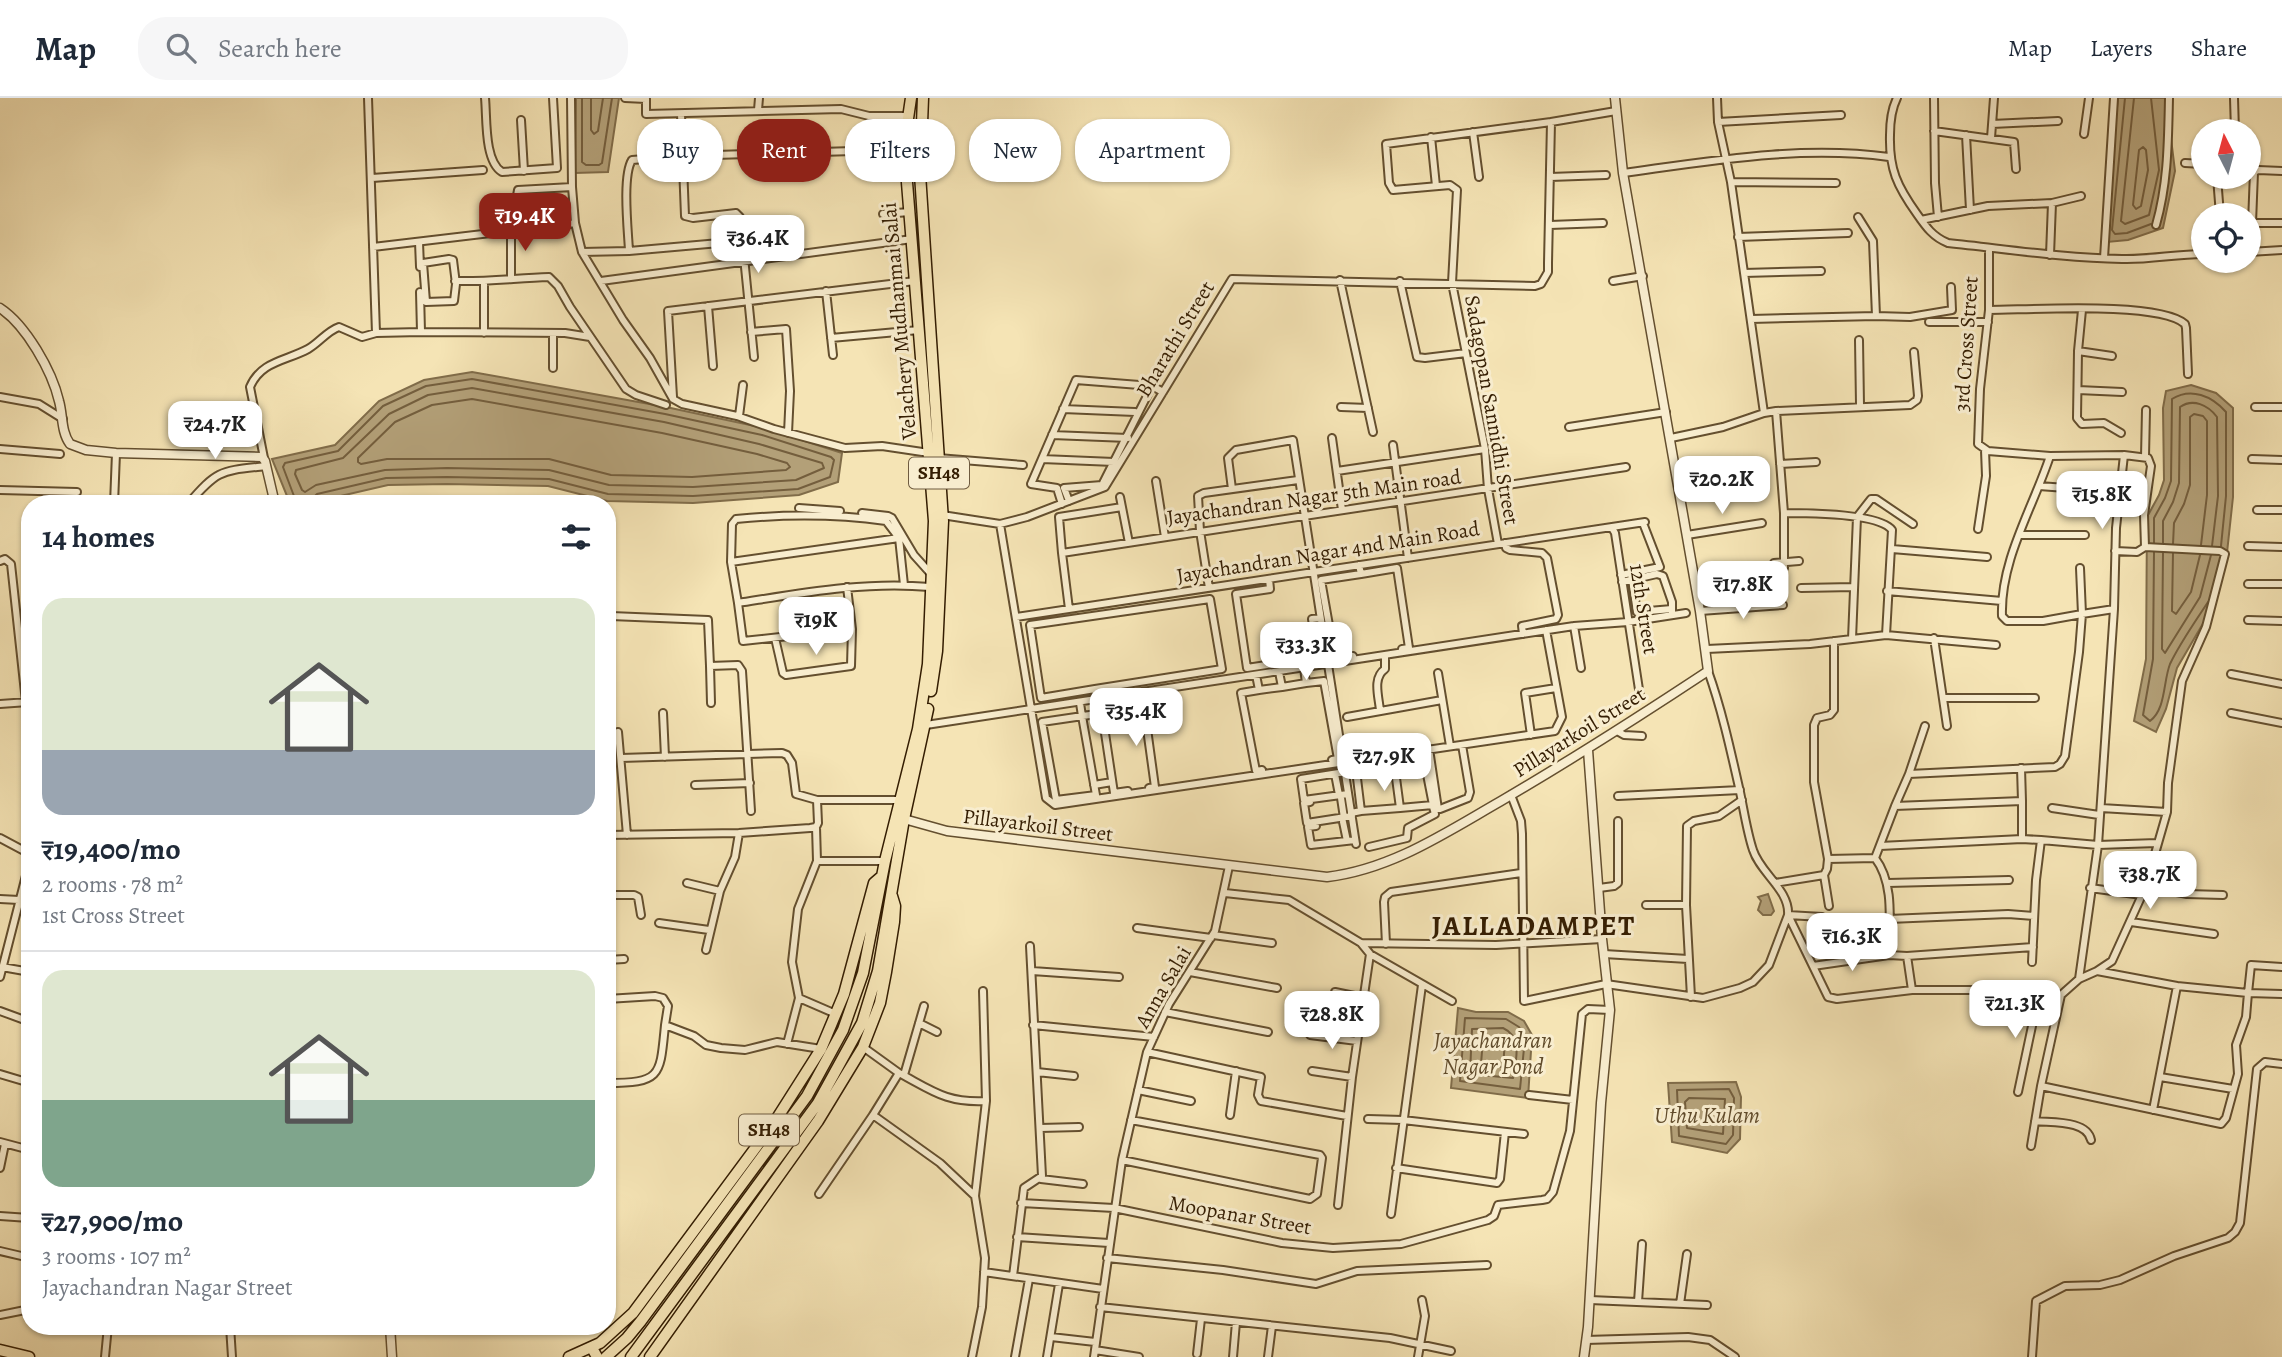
<!DOCTYPE html>
<meta charset="utf-8">
<style>
body{margin:0;font-family:Alegreya,serif;background:#f6f6f7;color:#1f2937;height:100vh;display:flex;flex-direction:column;font-size:26px;white-space:nowrap}
*{box-sizing:border-box;margin:0}
p{font-size:23px;color:#747a83}
.icon{flex:none;width:38px;height:38px;fill:none;stroke:currentColor;stroke-width:2;stroke-linecap:round;stroke-linejoin:round}
.map{position:relative;flex:1;overflow:hidden}
.details{position:absolute;left:21px;top:397px;width:595px;height:840px;display:flex;flex-direction:column;background:#fff;border-radius:28px;box-shadow:0 2px 5px #0004}
.details>*{flex:none}
.banner{position:absolute;left:637px;top:21px;width:665px;height:63px;display:flex;gap:14px}
.needle{width:46px;rotate:354deg}
.buttons{position:absolute;left:2191px;top:21px;display:grid;gap:14px}
.buttons a{display:grid;place-items:center;width:70px;height:70px;border-radius:50%;background:#fff;box-shadow:0 2px 5px #0004;font-size:35px}
.price{position:absolute;translate:-50% -60px;padding:0 16px;border-radius:14px;background:#fff;color:#222;font-size:23px;line-height:46px;filter:drop-shadow(0 2px 4px #0008)}
.price::after{content:'';position:absolute;left:50%;top:42px;width:21px;height:16px;margin-left:-10px;background:inherit;clip-path:polygon(0 0,100% 0,50% 100%)}
.price.on{background:#8f2418;color:#fff}
ul{padding:0;list-style:none}
li{display:grid;align-content:center;gap:14px;height:371px;padding:0 21px}
li+li{border-top:2px solid #e0e1e3}
li span{display:grid;place-items:center;height:217px;border-radius:21px;color:#555}
li>.icon{margin-inline-start:auto}
span .icon{width:126px;height:126px;fill:#fffc;stroke-width:1}
li b{font-size:30px}
h2{display:flex;justify-content:space-between;align-items:center;height:84px;padding:0 21px;font-size:30px}
.chip{padding:0 24px;border-radius:28px;background:#fff;box-shadow:0 2px 5px #0004;font-size:24px;line-height:63px}
.chip.on{background:#8f2418;color:#fff}
header{display:flex;align-items:center;gap:42px;box-sizing:border-box;height:98px;padding:0 35px;background:#fff;border-bottom:2px solid #e0e1e3}
header strong{font-size:33px}
nav{display:flex;gap:38px;margin-inline-start:auto;font-size:24px}
.search{width:490px;height:63px;background:#f6f6f7;display:flex;align-items:center;gap:18px;box-sizing:border-box;padding:0 24px;border-radius:28px;color:#747a83;font-size:26px}
.map>svg:first-child{display:block}
</style>
<header>
<strong>Map</strong>
<div class="search"><svg class="icon" aria-label="search" viewBox="0 0 24 24"><circle cx="10" cy="10" r="6"/><path d="M15 15l6 6"/></svg>Search here</div>
<nav><a>Map</a><a>Layers</a><a>Share</a></nav>
</header>
<div class="map">
<svg width="2282" height="1259" viewBox="0 0 2282 1259">
<rect width="100%" height="100%" fill="#f5e4b5"/>
<filter id="stains"><feTurbulence type="fractalNoise" baseFrequency=".00286" numOctaves="4"/><feColorMatrix values="0 0 0 0 .2 0 0 0 0 .09 0 0 0 0 .02 0 0 0 .5 -.17"/></filter>
<radialGradient id="worn" r=".72"><stop offset=".6" stop-color="#630" stop-opacity="0"/><stop offset="1" stop-color="#630" stop-opacity=".3"/></radialGradient>
<path fill="#b3a078" stroke="#806c49" stroke-width="2" d="M576,0h43l-11,74 -33,1z
M2118,0h48l9,73 -12,57 -35,12 -21,2 -3,-12z
M472,274l194,35 98,21 78,25 -4,29 -39,13 -106,8 -86,-2 -59,-15 -101,-2 -59,1 -69,16h-30l-17,-42 63,-14 44,-44 45,-21z
M2191,287l25,8 17,15v89l-7,65 -11,41 -38,65 -11,41 -10,23 -22,-11 12,-62 1,-142 12,-22 5,-15 -1,-72 3,-17z
M1768,796l6,17 -3,4h-8l-5,-5 3,-9 -3,-4z
M1458,910l18,4h32l16,9 8,14 -4,63 -77,-10z
M1736,984l5,15 -1,42 -13,14 -55,-11 -4,-59z"/>
<g fill="none" stroke-linecap="round" stroke-linejoin="round">
<path stroke="#745e3d" stroke-width="2" d="M582,0v64l4,3h13l3,-2 10,-65
M591,0v32l3,4 4,-3 5,-33
M2125,0l-13,132 3,4 12,-1 24,-9
M2134,0l-13,123 4,3 24,-9 10,-45 -8,-72
M2143,49l3,3 2,20 -7,36 -5,3 -3,-4 6,-55z
M472,290l192,34 95,22 63,19 2,5 -28,12 -103,7 -84,-2 -60,-15 -102,-2 -62,2 -69,15 -11,7 -3,-2 -7,-16 1,-4 47,-12 46,-44 39,-19z
M472,301l190,34 95,21 30,9 3,4 -4,3 -94,7 -81,-2 -62,-16h-162l-26,5 -3,-2v-4l37,-36 37,-17z
M297,406l-14,-37 2,-4 53,-12 45,-45 43,-20 46,-7 193,35 97,21 69,22 3,3 -4,17 -32,12 -105,7 -85,-2 -59,-15 -102,-2 -61,1 -69,16 -4,4 -1,6
M2154,445v-25l11,-20 6,-17 1,-82c19,-12 40,-3 54,13v84l-5,50
M2163,445v-22l10,-19 6,-19 1,-76c13,-9 28,-2 37,10l1,79 -6,50
M2173,446l1,-21 10,-19 6,-19v-68l4,-3 9,2 4,5v74l-6,50
M2154,454l-1,107 -10,56 7,6c16,-12 13,-39 20,-57 10,-21 25,-42 38,-62
M2163,455l-1,96 3,4 35,-56 11,-42
M2173,455l-1,58 4,3 15,-22 9,-37
M1465,920l41,1 13,8 6,11 -5,51 -60,-8z
M1503,930c20,9 13,32 10,50l-43,-4 2,-45z
M1483,941h18l4,2 -2,26 -22,-3z
M1729,991l5,9 -1,37 -7,9 -47,-8 -2,-46z
M1689,1000l36,1 -2,35 -36,-6 -2,-26z"/>
<g stroke="#644f2f" stroke-width="10">
<path id="minor" d="M368,0l8,235
M485,0c2,20 -1,63 17,74l55,-4 -4,-70
M571,0l1,89 3,36 7,29 41,68 27,38 23,41 9,5 55,12 37,13 71,19 37,-2 47,7
M625,0l21,1v15l195,-5 28,7h39
M1717,0l1,24 13,60 33,231
M1897,0c-6,12 -7,24 -7,37 -1,34 7,51 27,79 9,13 16,23 31,29 58,6 116,15 174,16 26,1 54,-5 81,-5
M1934,0l1,85 3,34
M2234,0l1,33
M758,12l1,-12
M681,16l4,102 8,2 43,-5 4,4 14,140
M521,22l3,51
M1718,24l123,-7
M1992,26l66,-3
M1934,33l80,11 2,27
M1473,34l6,45
M2084,36l5,-36
M1966,37l4,75
M1431,39l5,49
M1991,40l3,-40
M2185,65l18,1
M1623,75c88,-12 177,-28 266,-16
M1550,79l56,-2
M2217,79l3,38
M372,80l111,-8
M1731,84l105,1
M883,116l27,-2
M1921,122l67,-14 64,-3 29,-7
M2251,125h31
M2252,125l2,-51 4,-2 24,1
M1550,127l53,-2
M2156,127c12,-42 12,-83 13,-127
M1738,139l110,-4
M419,144l1,25
M373,149l202,-24
M629,153c-1,-21 -7,-75 3,-91l51,-4 237,-7
M582,154l47,-1 113,-10
M2249,154l33,-2
M2050,157l2,-52
M2104,160l10,-160
M449,161l4,1 3,24 -2,17 -28,1 -3,-39z
M1744,175l77,-2
M511,180v-49l7,-39 54,-3
M1340,182l33,152
M455,183c32,1 62,-3 94,-4l9,9 12,21 56,82 10,6 30,10
M601,183l311,-42
M1400,183l17,76 8,1 41,-5
M1613,183l30,-5
M826,193l7,64
M420,194l1,40
M708,208l5,60
M1989,212c39,0 170,-9 196,14l1,4 2,46
M2082,212l-4,41 -1,67 5,6 22,-1 17,10
M1876,218l34,1 42,-7 -1,-23
M1751,221l125,-3 -3,-75 -15,-24
M1929,224h59
M751,234l35,-3 4,62 -2,42
M484,235v-51
M831,240l88,-8
M1859,242l1,65
M2078,253l34,5
M553,270v-34
M2078,292l44,2
M0,299l39,7 24,15
M673,299l-5,-86 247,-30
M1341,309l27,1
M2255,309h27
M1063,311l72,3
M1776,313l8,102c22,0 95,0 108,17l-6,105
M739,318l4,-31
M1569,329l97,-15
M1052,337l76,3
M1332,340l10,72
M1671,340l52,-11 41,-14 12,-2 134,-6 7,-5 1,-4 -4,-44
M1393,347l15,113
M0,351l60,5
M2050,358l74,-1 24,3 3,8 -7,49 1,32 75,4 5,3 -19,73 -24,54 -14,102 -1,29 -21,73
M2145,359l1,-47
M264,360l-14,-71c11,-26 36,-26 58,-38 11,-6 19,-18 31,-22l23,10 14,-4 45,-1 144,1 25,4
M938,360l85,7
M1042,361l72,3
M2252,361l30,1
M1780,366l36,-2
M1337,373l148,-22
M1156,383l9,56
M2039,388l54,4
M1232,391l-4,-31 8,-8 57,-10 63,404
M0,392l77,2
M1120,399l9,46
M1069,403l-5,-13 38,-3 50,-99
M114,406l2,-51
M188,406c30,-35 33,-33 78,-38
M1062,406l-5,-16 -26,-4 45,-104 76,6 11,6
M799,410l41,3
M2257,412h25
M862,415l26,3 4,2 22,37 17,19
M942,417l58,9 27,-7 78,-30 127,-208 303,7 6,-2 7,-12v-9l3,-141 65,-11
M1000,426l46,274 9,7 500,-74 7,-14 -16,-87
M1612,430l3,5 25,163
M1978,431l8,-53 -1,-26
M1687,437l75,-12
M2019,437h66
M1505,445l1,5 4,2 32,3 5,5 11,57 -2,4 -34,7 1,8
M1498,446l-10,-55 -3,-40 -33,-166 5,-93 -7,-5 -57,5 -4,-7 -3,-39 165,-22
M2248,448l34,1
M1892,451l95,8
M2115,453l22,1 8,-5
M1062,455l-3,-36 63,-10
M0,463l5,-2 6,5 15,138
M731,464l1,-38 4,-5c51,-5 99,-5 150,2l13,17
M1774,465l25,-2
M1359,467l2,9 36,-6 12,80 -7,1
M1784,470v-55
M2080,470l2,46 32,-5 -16,236 59,-2
M1621,477l39,-8 -17,-44
M1269,481l1,10 -34,5 11,74 71,-11 -6,-38 8,-1
M1632,481l5,33 35,-3
M1622,484l35,-8 6,2 9,26v13
M2248,486h34
M847,489l5,42 -109,12 -5,-38c64,-10 127,-22 192,-16
M1209,490l-9,-57 -2,-35 6,-3 94,-13
M1801,490l53,-1
M1887,493l115,10
M738,505l-7,-41 168,-24 5,47
M1069,511l-7,-56 564,-86
M2114,511l2,-81 8,-73
M1700,513l83,-6
M611,518l97,4 2,46 28,-1 4,6 9,140
M1016,519l629,-95
M2248,522l34,1
M1574,528l7,42
M775,540l8,35 3,2 65,-9 1,-37
M1934,540l13,88
M1852,541l5,-122 14,-18h5l37,25
M1707,551l103,-5 76,-9 110,10
M1353,558l-18,3 -14,-79 40,-6
M710,568l1,37
M1304,570l2,15 18,-2 14,78 -6,1
M1708,573c14,39 23,81 32,121 4,19 7,40 13,58 7,23 37,40 35,65l40,82 9,2 75,-9
M1438,575l12,73
M2231,576l51,10
M1256,577l3,15 23,-3 -3,-15
M1282,589l24,-4
M1095,591l127,-20 -12,-70 -180,26 11,73 54,-9 2,11
M1259,592l-18,3 15,78 6,-1
M1943,600h92
M1100,602l14,93 14,-2
M1080,605l2,13 14,79 -40,5 -14,-78c34,-5 68,-10 102,-15l11,80 -6,1
M0,606l28,-2
M1380,613c-1,-14 -8,-33 5,-42v-14
M663,615l2,44
M2231,615l51,10
M1347,619l95,-17
M926,627l648,-99 54,-4 58,-9
M1617,633l7,4 18,1
M618,634l9,103
M1531,637l-6,-42 31,-5
M1429,651l9,60h2l28,-11 2,-6 -8,-47
M621,660l161,-5 5,2 5,8 4,31 21,6
M2021,670l1,33
M1345,674l-44,7 3,21 44,-6
M1335,676l4,21
M1909,676l16,-48
M695,687l55,-2
M1094,687l18,-3
M1511,697l10,26 1,13 2,167 82,-17 97,14 37,-10 13,-6 16,-17 19,-50
M1618,698l122,-6
M1341,700l3,20
M1310,704l-6,1 3,20 45,-7
M1895,708l14,-32 146,-7 5,-3 5,-8 14,-104 3,-38 -39,7h-36l-5,-5c-2,-56 31,-108 48,-160l-62,-5 -10,-7 2,-55 9,-79v-62
M1400,710l33,-3 -9,-46
M2052,710l47,7
M2101,710l66,4
M1361,713l39,-3 -6,-45
M1351,715l10,-2 -5,-41 69,-10
M1343,724l4,19
M1316,728l-8,1 3,18 44,-5
M816,729l1,34
M607,737l132,-2 71,-5 6,-1 2,-4 -1,-23h83
M0,740l30,16
M2022,741l19,1 -5,40 -4,82
M2041,742l57,5 -19,134
M1369,749l38,-9 1,-10 27,-14 -2,-7
M1875,760l20,-52 127,-5v38l-142,7
M1828,761l-14,-77v-57l3,-7 13,-3 4,-5v-69
M1824,777l5,31
M687,785l33,8
M1775,785l49,-8 3,-6 1,-10 47,-1c20,26 14,65 14,97
M1888,785l121,-3
M2146,788l41,8 36,1
M1599,790l15,-2 4,-3v-62
M2090,790l52,7 -30,66 -15,10
M1225,795l64,7 72,43 135,2 106,-6
M607,797h27l4,2 3,18
M0,801l19,1
M1646,807h40
M1788,817l34,2
M1889,821l119,-5 26,2
M2131,824l83,12
M659,825l50,7
M1137,830l74,10
M1213,837l59,8
M1361,845l9,11 82,47
M1386,846l-2,-42 1,-5 6,-5 130,-19
M706,852l14,-59 15,-34 4,-24
M1604,856l84,5
M1907,858l126,-9
M607,862l17,-1
M1813,868l76,-11 18,1 5,34h90l59,5
M2,869l28,5
M2282,869l-31,-2 -3,28 -71,-7 -80,-15 -18,8 -18,16 -20,91 180,38 5,-6 12,-44 -2,-29 10,-28 2,-24 34,1
M1032,873l87,6
M1190,874l87,16
M0,879l30,-117
M1335,894l29,6
M1691,899l-5,-92 1,-79 7,-5 25,-5 23,-16
M799,900l37,16
M607,901l48,-3 8,2 5,8 -3,19
M0,913l30,11
M1165,914l103,20
M919,925l18,9
M1033,927l121,12
M1310,937l47,6
M787,946l12,-46 -7,-36 6,-53 19,-48h68
M863,949l36,26 -26,42 67,48 35,33 10,62 -3,49 -10,50
M1147,954l114,25 -3,18 3,6 86,15
M1312,973l40,6
M1037,974l37,4
M899,975c34,18 47,30 87,28
M0,976l30,9
M904,977l20,-69
M2160,979l73,12
M607,985c55,0 53,-7 58,-58l29,11 12,9 15,3 24,2 32,-8 44,7
M1138,992l53,11
M2018,994l21,-99
M1529,997l44,5
M2153,1012l24,-124
M1230,1017l6,-44
M1368,1021l35,1 121,14
M2035,1023c17,2 52,-1 56,19
M1040,1030l39,-1
M0,1044l30,8
M2031,1048l10,-60
M1122,1062l188,39 7,-5 5,-36 -2,-3 -189,-35
M0,1070l5,-24
M1396,1070l101,15 3,-4 5,-47
M1041,1081l42,5
M819,1096l54,-79
M975,1098l11,-95 -3,-110
M1021,1105l93,5 168,35 51,5 68,-4 87,-24 6,-4 4,-11 44,-5 5,-1 6,-7 17,-61 12,-117 6,-5 22,1
M1338,1107l14,-128 18,-123
M1391,1116l31,-229
M0,1118l29,2
M1017,1139l92,6
M0,1153l30,7
M1107,1160l116,12 93,14 41,-13 130,-6
M984,1174l119,17
M1013,1178l11,-88 18,-12 -12,-230
M1590,1202l117,5
M1638,1204l4,-58
M1680,1206l7,-50
M1100,1209l290,31 61,13
M0,1217l30,-6
M230,1228l2,31
M1051,1239l44,5
M1586,1242l102,-3 22,3 25,17
M1095,1252l44,7
M1197,1256l4,-35
M105,1259l3,-31
M1015,1259l14,-78
M1047,1259l12,-73
M1094,1259l28,-197 25,-108 22,-48 46,-73 14,-65
M1233,1259l3,-35
M1268,1259l4,-31
M1418,1259l7,-41 -3,-16
M2032,1259l4,-56 29,-15 35,-1 20,-5 54,-24 54,-18 7,-6 5,-9 17,-154 8,-7 17,2"/>
</g>
<g stroke="#644f2f" stroke-width="11">
<path id="tertiary" d="M0,210c26,17 52,63 59,93 4,14 2,31 11,43l16,6 30,3 146,4 3,4 10,43
M904,721l43,12 380,46c65,-8 118,-44 174,-76 70,-41 139,-85 207,-130l-8,-60 -77,-438 -8,-75
M390,1228l2,31
M1584,1259l4,-30 13,-224 9,-93 -8,-71 -14,-189"/>
</g>
<g stroke="#341d02" stroke-width="13">
<path id="primary" d="M923,0l-3,76 23,347 -6,130 -6,40
M592,1250l5,9
M0,1252l29,7
M569,1259l31,-14 33,-30 141,-190 47,-74 23,-55 30,-111 7,-6
M606,1259l21,-19 14,-17 166,-225 36,-66 20,-57 22,-112 33,-132 10,-65 6,-143 -28,-351v-38l5,-34
M631,1259l187,-254 44,-80 16,-52 26,-152 24,-110
M650,1259l168,-236 45,-74 17,-44 6,-31 8,-50 1,-16 -3,-10"/>
</g>
<use href="#minor" stroke="#f8edcf" stroke-width="6"/>
<use href="#tertiary" stroke="#f8edcf" stroke-width="8"/>
<use href="#primary" stroke="#f5e4b5" stroke-width="10"/>
</g>
<g text-anchor="middle" dominant-baseline="central" stroke-width="6" stroke-linejoin="round" paint-order="stroke">
<g fill="#f8edcf" stroke="#6f5b40" stroke-width="2">
<rect x="909" y="359.5" width="60" height="31" rx="5"/>
<rect x="739" y="1016.5" width="60" height="31" rx="5"/>
</g>
<g font-size="19" font-weight="bold" fill="#341d02">
<text x="939" y="375">SH48</text>
<text x="769" y="1032">SH48</text>
</g>
<g font-size="21" fill="#341d02" stroke="#f8edcf">
<text transform="translate(899 223) rotate(-95)">Velachery Mudhanmai Salai</text>
<text transform="translate(1175 241) rotate(-59)">Bharathi Street</text>
<text transform="translate(1966 246) rotate(-86)">3rd Cross Street</text>
<text transform="translate(1492 312) rotate(80)">Sadagopan Sannidhi Street</text>
<text transform="translate(1314 399) rotate(-8)">Jayachandran Nagar 5th Main road</text>
<text transform="translate(1328 454) rotate(-9)">Jayachandran Nagar 4nd Main Road</text>
<text transform="translate(1644 511) rotate(81)">12th Street</text>
<text transform="translate(1579 634) rotate(-32)">Pillayarkoil Street</text>
<text transform="translate(1038 727) rotate(7)">Pillayarkoil Street</text>
<text transform="translate(1163 889) rotate(-60)">Anna Salai</text>
<text transform="translate(1240 1117) rotate(10)">Moopanar Street</text>
</g>
<g font-size="23" font-style="italic" fill="#604b2b" stroke="#f8edcf">
<text x="1493" y="942">Jayachandran<tspan x="1493" dy="26">Nagar Pond</tspan></text>
<text x="1707" y="1017">Uthu Kulam</text>
</g>
<g font-size="28" font-weight="bold" letter-spacing="2" fill="#341d02" stroke="#f8edcf">
<text x="1534" y="828">JALLADAMPET</text>
</g>
</g>
<rect width="100%" height="100%" filter="url(#stains)"/>
<rect width="100%" height="100%" fill="url(#worn)"/>
</svg>
<div class="buttons">
<a><svg class="needle" viewBox="-14 -14 28 28"><path d="M0-13l5 13h-10z" fill="#e53935"/><path d="M0 13l5-13h-10z" fill="#747a83"/></svg></a>
<a><svg class="icon" aria-label="locate" viewBox="0 0 24 24"><circle cx="12" cy="12" r="6"/><path d="M12 2v4M12 18v4M2 12h4M18 12h4"/></svg></a>
</div>
<b class="price on" style="left:525px;top:155px">₹19.4K</b>
<b class="price" style="left:758px;top:177px">₹36.4K</b>
<b class="price" style="left:215px;top:363px">₹24.7K</b>
<b class="price" style="left:1722px;top:418px">₹20.2K</b>
<b class="price" style="left:2102px;top:433px">₹15.8K</b>
<b class="price" style="left:1743px;top:523px">₹17.8K</b>
<b class="price" style="left:816px;top:559px">₹19K</b>
<b class="price" style="left:1306px;top:584px">₹33.3K</b>
<b class="price" style="left:1136px;top:650px">₹35.4K</b>
<b class="price" style="left:1384px;top:695px">₹27.9K</b>
<b class="price" style="left:2150px;top:813px">₹38.7K</b>
<b class="price" style="left:1852px;top:875px">₹16.3K</b>
<b class="price" style="left:2015px;top:942px">₹21.3K</b>
<b class="price" style="left:1332px;top:953px">₹28.8K</b>
<div class="banner">
<a class="chip">Buy</a>
<a class="chip on">Rent</a>
<a class="chip">Filters</a>
<a class="chip">New</a>
<a class="chip">Apartment</a>
</div>
<section class="details">
<h2>14 homes<svg class="icon" aria-label="filters" viewBox="0 0 24 24"><path d="M4 7h16M4 17h16"/><circle cx="9" cy="7" r="2"/><circle cx="15" cy="17" r="2"/></svg></h2>
<ul>
<li><span style="background:linear-gradient(#dfe7d0 70%,#9aa5b1 0)"><svg class="icon" aria-label="home" viewBox="0 0 24 24"><path d="M3 11l9-7 9 7M6 9v11h12V9"/></svg></span><div><b>₹19,400/mo</b><p>2 rooms · 78 m²</p><p>1st Cross Street</p></div></li>
<li><span style="background:linear-gradient(#dfe7d0 60%,#7fa58c 0)"><svg class="icon" aria-label="home" viewBox="0 0 24 24"><path d="M3 11l9-7 9 7M6 9v11h12V9"/></svg></span><div><b>₹27,900/mo</b><p>3 rooms · 107 m²</p><p>Jayachandran Nagar Street</p></div></li>
</ul>
</section>
</div>
